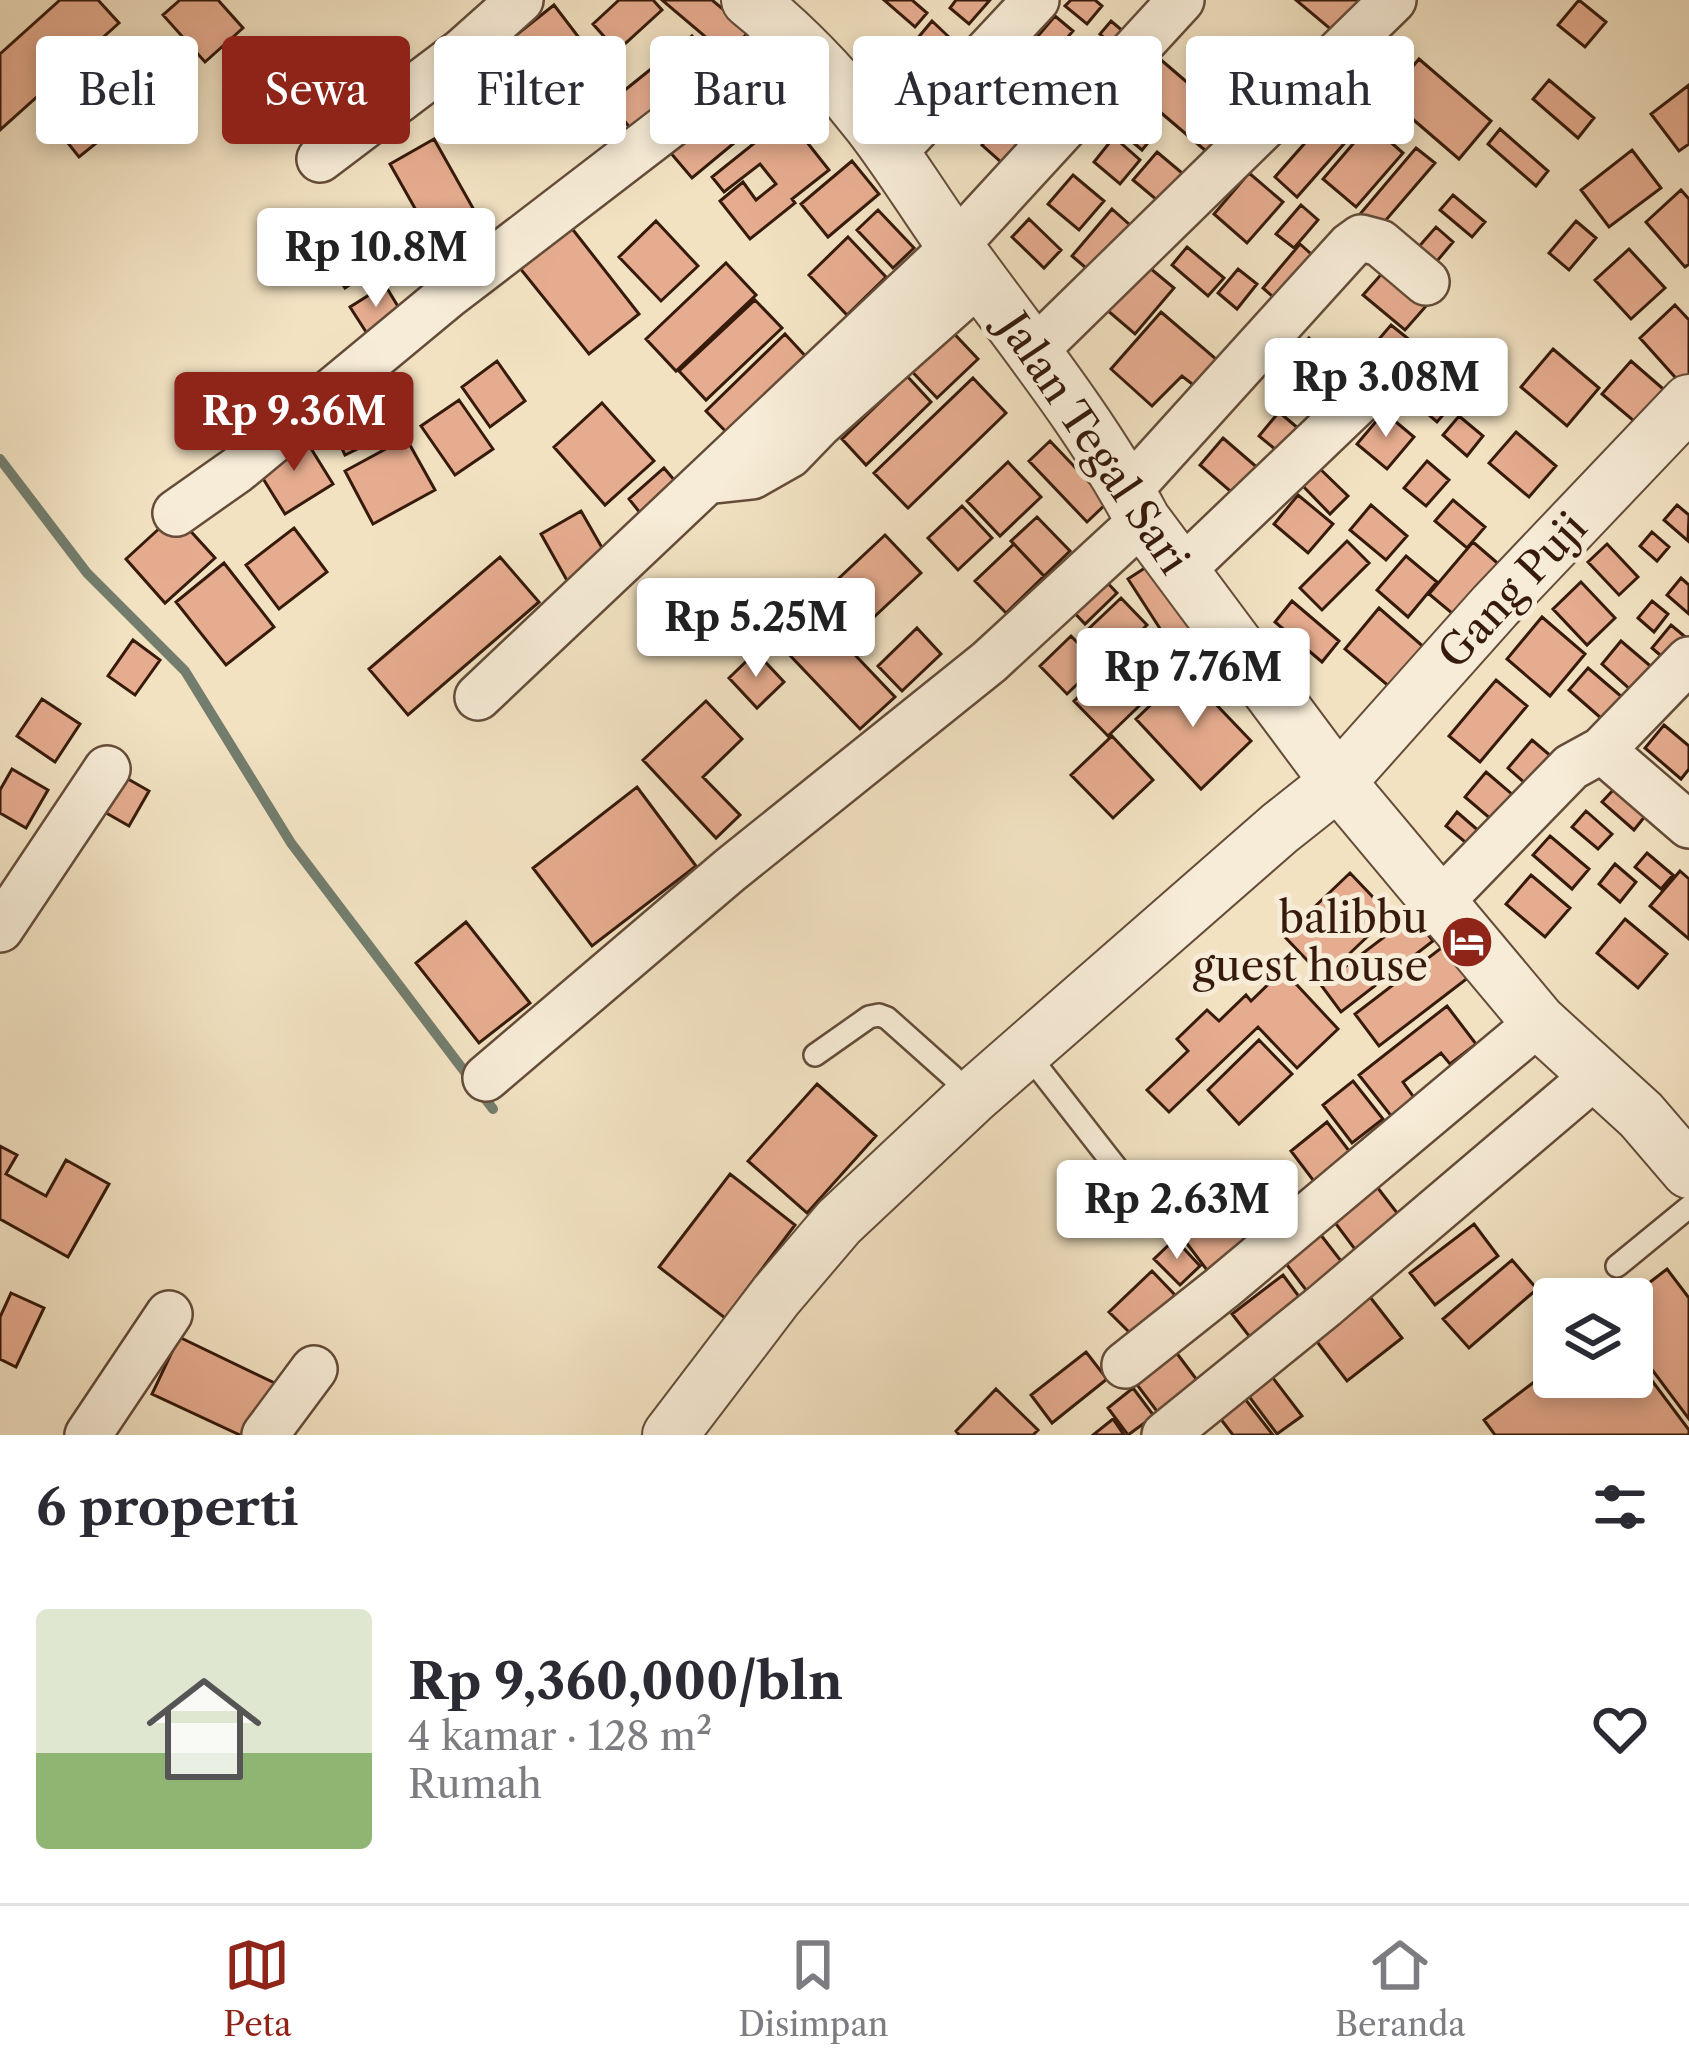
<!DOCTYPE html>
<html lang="id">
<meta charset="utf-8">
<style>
body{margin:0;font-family:"Libre Caslon Text",serif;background:#f7f7f7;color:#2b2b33;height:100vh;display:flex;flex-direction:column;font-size:45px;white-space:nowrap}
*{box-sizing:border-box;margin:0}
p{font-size:39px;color:#7c7c81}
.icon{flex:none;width:66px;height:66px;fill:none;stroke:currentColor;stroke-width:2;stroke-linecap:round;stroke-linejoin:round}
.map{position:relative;height:1435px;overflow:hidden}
.sheet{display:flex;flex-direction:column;background:#fff;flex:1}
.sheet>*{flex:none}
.banner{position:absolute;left:36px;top:36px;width:1617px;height:108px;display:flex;gap:24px}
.fabs{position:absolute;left:1533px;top:1278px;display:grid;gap:24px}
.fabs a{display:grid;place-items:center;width:120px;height:120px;border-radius:12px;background:#fff;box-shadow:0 6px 18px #0003;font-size:60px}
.price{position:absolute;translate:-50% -102px;padding:0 27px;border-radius:12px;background:#fff;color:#222;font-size:39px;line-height:78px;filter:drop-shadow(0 3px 6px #0008)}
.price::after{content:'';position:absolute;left:50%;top:72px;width:36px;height:27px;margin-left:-18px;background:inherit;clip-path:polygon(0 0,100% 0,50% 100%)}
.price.on{background:#8f2418;color:#fff}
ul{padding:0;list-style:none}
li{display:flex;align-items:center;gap:36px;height:300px;padding:0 36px}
li span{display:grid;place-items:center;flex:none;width:336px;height:240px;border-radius:12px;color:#555}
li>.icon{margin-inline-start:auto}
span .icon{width:144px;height:144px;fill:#fffc;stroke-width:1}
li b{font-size:51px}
h2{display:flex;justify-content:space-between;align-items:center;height:144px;padding:0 36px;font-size:51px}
.pill{padding:0 42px;border-radius:12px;background:#fff;box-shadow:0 6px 18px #0003;font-size:42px;line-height:108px}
.pill.on{background:#8f2418;color:#fff}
.tabs{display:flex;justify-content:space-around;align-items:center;height:168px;border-top:3px solid #e1e1e2;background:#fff;font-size:33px;color:#7c7c81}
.tabs a{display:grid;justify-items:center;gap:6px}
.tabs .on{color:#8f2418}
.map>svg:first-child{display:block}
</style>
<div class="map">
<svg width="1689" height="1435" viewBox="0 0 1689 1435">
<rect width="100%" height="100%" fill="#f2e2c2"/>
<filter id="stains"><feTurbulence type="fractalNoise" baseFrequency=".00167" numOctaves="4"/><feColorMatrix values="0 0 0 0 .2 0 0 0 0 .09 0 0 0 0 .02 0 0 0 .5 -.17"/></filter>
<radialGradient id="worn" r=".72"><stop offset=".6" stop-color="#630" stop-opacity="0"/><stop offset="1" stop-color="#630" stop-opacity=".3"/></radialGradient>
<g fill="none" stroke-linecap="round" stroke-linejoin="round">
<path stroke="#737d6d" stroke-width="10" d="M0,459l87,114 98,98 106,172 202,266"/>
</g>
<path fill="#e6ac8f" stroke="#361a0b" stroke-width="3" d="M60,0h38l21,23 -119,107v-76z
M180,0h38l25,28 -38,34 -42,-47z
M619,0h34l9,10 -45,41 -24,-27z
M662,0h50l37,31 -21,25z
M884,0h28l15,13 -12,14z
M956,0h34l-21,24 -19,-16z
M1071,0h24l7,6 -15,18 -22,-18z
M1296,0h65l-27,32z
M1579,0l27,22 -21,25 -27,-22z
M554,5l26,34 -117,94 -27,-34z
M1055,16l18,15 -23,27 -18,-15z
M932,21l18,17 -20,24 -18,-17z
M1111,21l20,17 -11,14 -20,-18z
M692,36l23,30 -82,66 -23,-30z
M592,39l30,32 -59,56 -29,-32z
M1092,42l20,17 -32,38 -21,-18z
M1146,47l92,79 -25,31 -94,-80z
M133,59l27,33 -81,65 -27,-34z
M1419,59l72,62 -32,38 -72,-62z
M1549,80l45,38 -16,20 -45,-39z
M1689,85v59l-10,7 -28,-37z
M745,88l23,27 -76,63 -23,-27z
M1343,100l22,20 -68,77 -22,-20z
M1017,104l28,23 -36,42 -27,-24z
M1122,104l34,29 -14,17 -34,-29z
M787,117l42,53 -37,29 3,4 -45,36 -30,-38 23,-19 13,18 20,-16 -16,-20 -36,28 -12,-15z
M1370,124l33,29 -47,54 -33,-28z
M1500,129l48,42 -12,15 -48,-42z
M1114,137l26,23 -20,24 -26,-22z
M434,139l49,87 -44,25 -49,-87z
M1416,148l19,15 -62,72 -18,-15z
M1632,150l29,38 -52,39 -28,-37z
M1157,152l31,26 -24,28 -31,-26z
M852,161l27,33 -51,43 -27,-33z
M1249,173l34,29 -36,41 -33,-29z
M1073,175l31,26 -25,29 -31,-26z
M1681,190l8,9v65l-4,3 -39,-45z
M1453,195l32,27 -13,15 -32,-27z
M1301,205l17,15 -24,28 -18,-14z
M1112,209l28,25 -40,46 -28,-24z
M878,210l36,38 -21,20 -36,-38z
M337,213l37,56 -29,19 -37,-57z
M1029,219l32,31 -17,18 -32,-31z
M656,221l42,45 -37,35 -42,-44z
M1576,221l20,17 -27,32 -20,-17z
M570,226l69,88 -50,40 -70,-87z
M1436,227l17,15 -26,31 -18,-15z
M848,237l38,40 -39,38 -38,-40z
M1300,244l28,25 -40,41 -25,-22z
M1187,247l37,31 -16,18 -36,-31z
M1629,249l36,39 -34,31 -36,-39z
M1139,259l35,29 -39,46 -35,-30z
M726,263l30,32 -80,76 -30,-32z
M1238,269l19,15 -20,25 -19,-16z
M1385,270l42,35 -22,25 -42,-35z
M385,285l17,28 -34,22 -18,-28z
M755,300l27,28 -76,72 -27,-29z
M1675,305l14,15v60l-6,6 -43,-48z
M1161,312l69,59 -24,24 -24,-19 -30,30 -41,-37z
M944,323l34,36 -41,39 -34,-36z
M1391,325l25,20 -17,20 -25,-20z
M785,334l24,26 -79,76 -24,-25z
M1309,338l18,18 -32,32 -17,-18z
M1342,344l31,27 -25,30 -31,-27z
M1553,349l46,39 -32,38 -46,-39z
M497,361l28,40 -35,26 -28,-40z
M1631,361l38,33 -28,33 -39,-33z
M1431,370l29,25 -23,27 -29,-25z
M907,376l24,26 -65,63 -24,-26z
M973,378l33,35 -98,95 -34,-35z
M372,390l20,42 -47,23 -20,-42z
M459,400l34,49 -38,26 -34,-49z
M602,403l52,58 -49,44 -51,-58z
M1279,412l27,23 -20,23 -27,-22z
M1384,412l30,25 -27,32 -30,-25z
M1459,416l24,20 -16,20 -24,-21z
M1516,432l40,34 -27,31 -40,-34z
M302,434l31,50 -48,30 -31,-50z
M406,438l29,52 -62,34 -28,-53z
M1223,438l44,38 -23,27 -44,-38z
M1050,441l58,61 -21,20 -58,-61z
M1427,461l22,19 -23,26 -22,-18z
M1008,462l33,35 -41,39 -33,-35z
M1315,464l33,32 -18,18 -31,-32z
M664,468l17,20 -36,31 -16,-20z
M1298,495l35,29 -25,29 -34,-29z
M1453,500l32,27 -18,21 -32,-27z
M1371,505l36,31 -21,24 -36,-30z
M1677,505l12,10 -1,26 -24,-21z
M962,506l30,32 -34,32 -30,-32z
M581,511l28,49 -40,24 -28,-50z
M175,514l40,44 -50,45 -39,-44z
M1037,517l33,34 -26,25 -33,-35z
M294,528l33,44 -48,37 -33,-44z
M1652,532l17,15 -12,14 -17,-15z
M885,535l36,38 -48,45 -36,-38z
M1347,541l22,22 -47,47 -22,-22z
M1473,542l36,31 -44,51 -36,-30z
M1014,544l30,32 -38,37 -31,-32z
M1607,544l31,33 -19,18 -31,-33z
M1406,556l31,26 -29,35 -31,-27z
M500,557l39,45 -131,113 -39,-46z
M1154,562l52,79 -27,17 -51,-79z
M224,563l50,64 -48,38 -50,-63z
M1099,574l18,19 -32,31 -18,-19z
M1681,578l8,7v29l-22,-19z
M1581,582l34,36 -28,27 -34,-36z
M1121,598l26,27 -39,38 -27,-27z
M1292,601l47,40 -17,21 -47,-40z
M1652,601l16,13 -14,18 -16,-14z
M1379,608l47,41 -34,40 -47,-40z
M817,615l78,82 -35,32 -77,-81z
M1542,617l43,37 -35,42 -43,-37z
M1671,625l18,15 -14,28 -23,-20z
M917,628l24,26 -39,37 -24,-25z
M1071,636l27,28 -31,30 -27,-28z
M133,640l27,20 -25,35 -27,-19z
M1621,641l40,34 -20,24 -39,-35z
M1131,646l34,35 -57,55 -34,-35z
M756,652l28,30 -27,26 -28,-30z
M1588,668l41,35 -19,23 -41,-36z
M1185,672l66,69 -50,48 -65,-70z
M1496,680l31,26 -47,56 -31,-26z
M42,699l38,25 -25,38 -38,-26z
M706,701l36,38 -39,38 37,38 -24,23 -73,-78z
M1664,725l25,21v23l-8,10 -36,-31z
M1112,736l41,44 -40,38 -42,-43z
M1532,740l27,23 -24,29 -27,-24z
M12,769l36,21 -22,38 -26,-15v-23z
M114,771l35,20 -20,35 -35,-20z
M1486,772l41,35 -21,25 -41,-35z
M637,787l59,79 -104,80 -59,-78z
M1615,788l31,27 -12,15 -32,-28z
M1586,811l26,23 -14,15 -26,-22z
M1457,812l31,27 -11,13 -31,-26z
M1550,836l39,33 -17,20 -39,-34z
M1647,853l26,22 -12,14 -26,-22z
M1615,864l21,18 -16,20 -21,-18z
M1680,871l9,8v60l-39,-33z
M1350,873l40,42 -66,63 -40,-42z
M1531,875l39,33 -25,29 -39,-33z
M1413,915l20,26 -92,71 -20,-27z
M1625,919l42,35 -29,34 -41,-35z
M466,922l64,81 -51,40 -63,-80z
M1449,942l24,32 -94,72 -24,-32z
M1283,970l55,59 -41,39 -39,-41 -89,85 -22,-22 41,-39 -11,-12 30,-29 12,11 27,-26 5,6z
M1447,1006l29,38 -26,20 -9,-11 -38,29 12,17 -23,18 -33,-42z
M1259,1040l33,34 -53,50 -31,-34z
M1353,1081l30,38 -31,24 -29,-38z
M817,1084l59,52 -69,77 -59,-52z
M1327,1122l26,34 -37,28 -25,-33z
M0,1146l17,9 -11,19 40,22 20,-36 43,24 -41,73 -68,-38z
M1267,1163l26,35 -43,33 -26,-34z
M730,1174l65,51 -70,93 -66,-51z
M1374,1183l27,35 -44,34 -27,-36z
M1223,1211l29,38 -39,29 -28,-37z
M1310,1221l38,49 -36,28 -37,-49z
M1474,1224l24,32 -63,49 -25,-32z
M1175,1239l25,27 -20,19 -26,-26z
M1512,1260l25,29 -68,59 -26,-29z
M1667,1269l22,29v121l-57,-76v-44h-4z
M1152,1271l23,24 -42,41 -24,-24z
M1283,1275l23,31 -50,39 -24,-31z
M1363,1288l39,50 -55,43 -39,-51z
M11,1293l33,15 -28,59 -16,-8v-42z
M179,1337l106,51 -23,47h-22l-88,-41z
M1166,1339l37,49 -41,30 -36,-48z
M1086,1352l21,27 -55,44 -21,-28z
M1632,1354l57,76v5h-194l-11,-15 70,-53v10h78z
M1263,1365l39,51 -25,18 -38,-51z
M1235,1386l38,49h-40l-23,-30z
M1133,1388l21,28 -26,19 -20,-27z
M996,1389l42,41 -5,5h-74l-3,-4z
M1113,1419l11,16h-31z"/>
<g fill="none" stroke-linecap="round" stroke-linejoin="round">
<g stroke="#654c39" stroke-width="26">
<path id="service" d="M1026,1052l132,169
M815,1055l54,-38 10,-2 8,3 65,58 19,22
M1617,1266l72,-59"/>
</g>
<g stroke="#654c39" stroke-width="50">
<path id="minor" d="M892,154l144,-154
M320,159l143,-108 57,-51
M1034,351l359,-351
M715,480l37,-4 37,-21 29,-30 163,-145
M1128,491l222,-245 11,-8 19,5 46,39
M176,513l61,-43 210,-174 340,-261
M1181,571l209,-200
M478,697l477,-451 226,-246
M1602,750l87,-90
M1438,904l133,-137 31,-17 87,75
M0,929l107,-160
M486,1078l244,-208 259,-208 154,-142
M1125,1365l97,-77 317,-266
M88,1435l81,-121
M265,1435l49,-66
M1165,1435l159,-129 274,-233"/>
</g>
<g stroke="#654c39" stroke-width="58">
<path id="tertiary" d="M1689,402l-194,204 -157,176 201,240 102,93 48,56
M670,1435l106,-139 63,-74 132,-124 309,-270 58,-46 -195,-262c-52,-98 -123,-184 -188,-274 -28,-39 -54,-82 -84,-121 -35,-45 -77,-89 -122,-125"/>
</g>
<use href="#service" stroke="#f7ecd7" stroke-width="21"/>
<use href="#minor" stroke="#f7ecd7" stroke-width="45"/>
<use href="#tertiary" stroke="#f7ecd7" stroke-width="54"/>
</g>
<defs>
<g id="hotel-disc" transform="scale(2.7)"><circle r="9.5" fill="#8f2418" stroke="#f7ecd7"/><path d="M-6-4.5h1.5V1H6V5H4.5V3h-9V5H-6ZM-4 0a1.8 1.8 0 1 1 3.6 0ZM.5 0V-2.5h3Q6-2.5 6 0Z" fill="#fff"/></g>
</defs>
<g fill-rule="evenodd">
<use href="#hotel-disc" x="1467" y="942"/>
</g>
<g text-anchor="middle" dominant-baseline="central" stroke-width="10" stroke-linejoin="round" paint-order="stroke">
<g font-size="42" fill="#361a0b" stroke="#f7ecd7">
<text transform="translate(1094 443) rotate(56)">Jalan Tegal Sari</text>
<text transform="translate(1512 590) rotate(-47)">Gang Puji</text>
</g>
<g font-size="42" fill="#361a0b" stroke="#f7ecd7" text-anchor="end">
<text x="1428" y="918">balibbu<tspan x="1428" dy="48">guest house</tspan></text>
</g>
</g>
<rect width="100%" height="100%" filter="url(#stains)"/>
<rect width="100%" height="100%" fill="url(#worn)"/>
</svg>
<div class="fabs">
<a><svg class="icon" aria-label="layers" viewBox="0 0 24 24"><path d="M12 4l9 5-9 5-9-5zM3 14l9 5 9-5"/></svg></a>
</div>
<b class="price" style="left:376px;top:310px">Rp 10.8M</b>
<b class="price" style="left:1386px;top:440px">Rp 3.08M</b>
<b class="price on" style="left:294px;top:474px">Rp 9.36M</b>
<b class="price" style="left:756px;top:680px">Rp 5.25M</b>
<b class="price" style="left:1193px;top:730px">Rp 7.76M</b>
<b class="price" style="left:1177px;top:1262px">Rp 2.63M</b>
<div class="banner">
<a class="pill">Beli</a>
<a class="pill on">Sewa</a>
<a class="pill">Filter</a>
<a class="pill">Baru</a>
<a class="pill">Apartemen</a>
<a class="pill">Rumah</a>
</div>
</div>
<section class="sheet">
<h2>6 properti<svg class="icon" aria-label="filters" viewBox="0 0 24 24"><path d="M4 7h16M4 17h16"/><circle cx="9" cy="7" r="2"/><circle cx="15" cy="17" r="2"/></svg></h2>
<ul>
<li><span style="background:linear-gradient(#dfe7d0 60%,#8fb573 0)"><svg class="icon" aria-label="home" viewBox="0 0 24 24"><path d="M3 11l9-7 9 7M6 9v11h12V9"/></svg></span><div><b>Rp 9,360,000/bln</b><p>4 kamar · 128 m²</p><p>Rumah</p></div><svg class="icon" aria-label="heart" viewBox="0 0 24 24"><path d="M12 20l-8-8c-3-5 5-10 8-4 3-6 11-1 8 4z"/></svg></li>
</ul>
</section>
<nav class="tabs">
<a class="on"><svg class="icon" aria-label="map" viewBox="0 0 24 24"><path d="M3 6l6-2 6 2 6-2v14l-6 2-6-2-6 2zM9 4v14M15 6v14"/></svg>Peta</a>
<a><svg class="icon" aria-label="saved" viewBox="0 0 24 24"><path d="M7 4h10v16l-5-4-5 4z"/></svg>Disimpan</a>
<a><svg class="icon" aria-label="home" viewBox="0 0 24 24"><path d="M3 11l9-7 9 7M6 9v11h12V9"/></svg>Beranda</a>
</nav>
